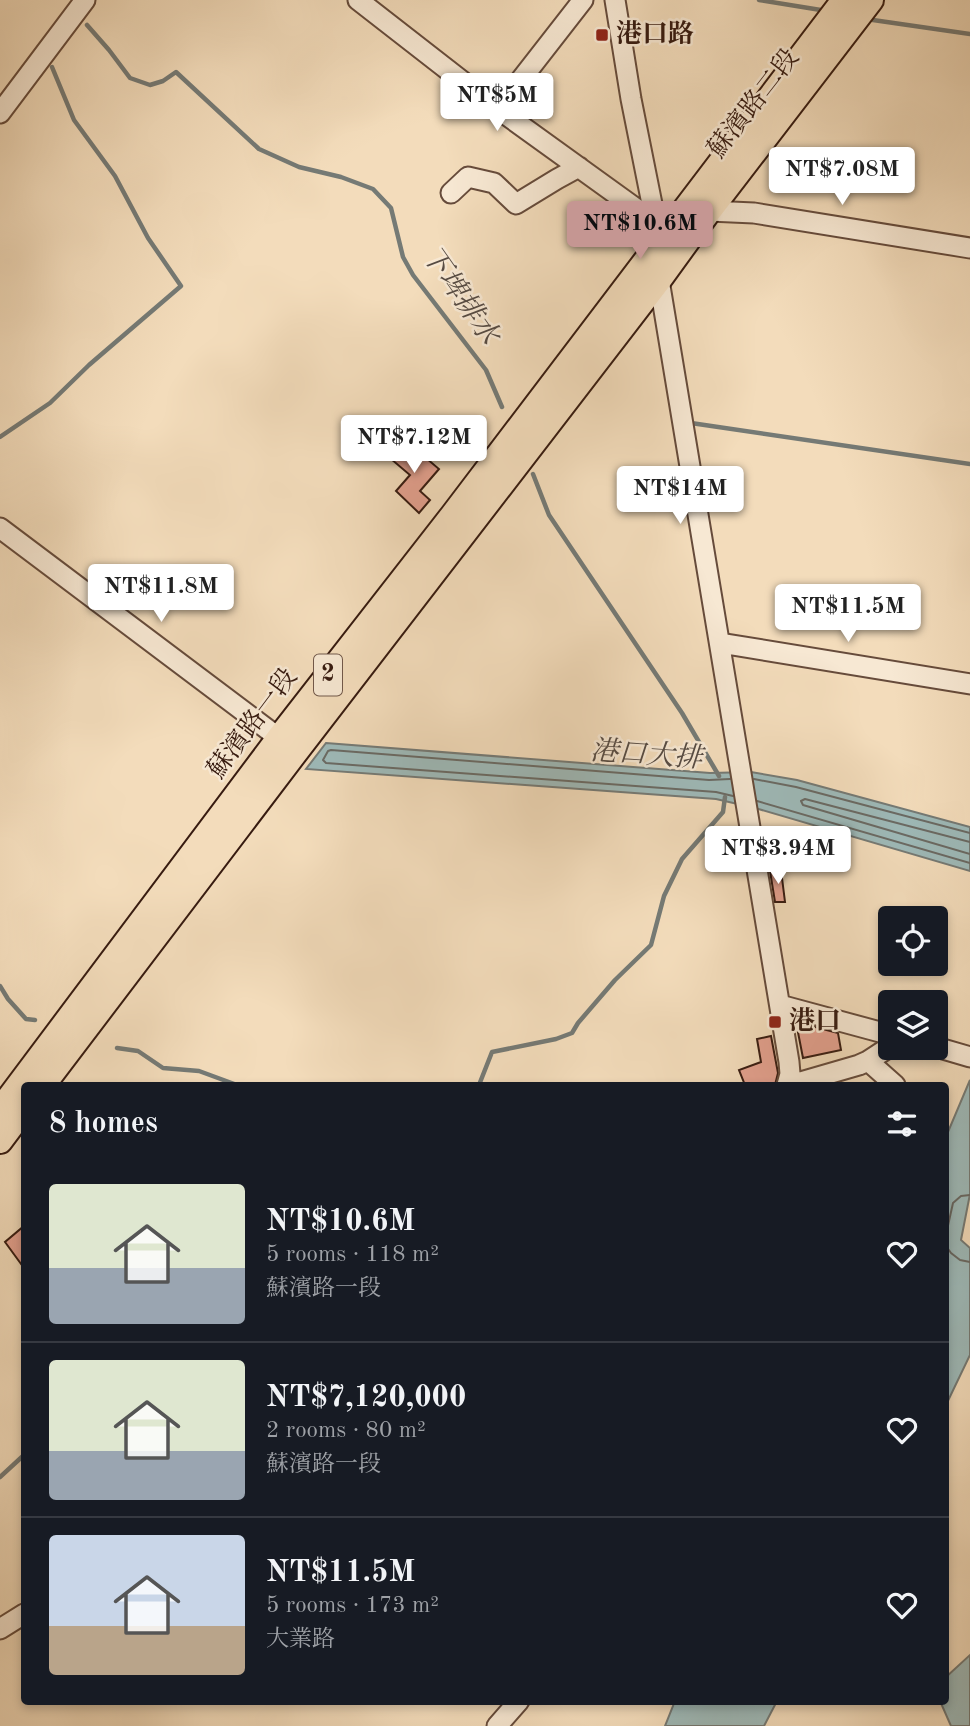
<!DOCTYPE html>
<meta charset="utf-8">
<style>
body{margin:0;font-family:"Old Standard TT","Noto Serif TC",serif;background:#242831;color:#f1f3f6;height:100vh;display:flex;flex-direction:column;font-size:26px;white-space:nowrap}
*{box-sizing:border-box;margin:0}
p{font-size:23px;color:#9ea1a6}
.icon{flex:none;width:38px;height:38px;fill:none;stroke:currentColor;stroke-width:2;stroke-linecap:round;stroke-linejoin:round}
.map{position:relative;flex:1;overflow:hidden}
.panel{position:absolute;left:21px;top:1082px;width:928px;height:623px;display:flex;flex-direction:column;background:#171b24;border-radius:7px;box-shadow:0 4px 10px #0003}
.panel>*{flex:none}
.tools{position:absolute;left:878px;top:906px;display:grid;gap:14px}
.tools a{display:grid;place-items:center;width:70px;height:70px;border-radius:7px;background:#171b24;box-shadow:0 4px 10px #0003;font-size:35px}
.price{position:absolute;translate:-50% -60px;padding:0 16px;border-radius:7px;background:#fff;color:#222;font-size:23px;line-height:46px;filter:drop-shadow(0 2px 4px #0008)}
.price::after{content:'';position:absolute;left:50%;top:42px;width:21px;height:16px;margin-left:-10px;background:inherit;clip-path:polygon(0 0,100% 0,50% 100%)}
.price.selected{background:#c59692;color:#111}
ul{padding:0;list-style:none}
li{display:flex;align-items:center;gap:21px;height:175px;padding:0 28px}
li+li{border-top:2px solid #363941}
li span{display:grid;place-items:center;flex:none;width:196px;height:140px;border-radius:7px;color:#555}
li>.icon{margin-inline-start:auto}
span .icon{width:84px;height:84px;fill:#fffc;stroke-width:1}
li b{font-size:30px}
h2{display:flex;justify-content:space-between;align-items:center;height:84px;padding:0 28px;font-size:30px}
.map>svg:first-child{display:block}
</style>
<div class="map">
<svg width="970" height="1726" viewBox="0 0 970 1726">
<rect width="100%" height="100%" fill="#f3dcbb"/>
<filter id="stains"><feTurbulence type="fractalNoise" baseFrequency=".00286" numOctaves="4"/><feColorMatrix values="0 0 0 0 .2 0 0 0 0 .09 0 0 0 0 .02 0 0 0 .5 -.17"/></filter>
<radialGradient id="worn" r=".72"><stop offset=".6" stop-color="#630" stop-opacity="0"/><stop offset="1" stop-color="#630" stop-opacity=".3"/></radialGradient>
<path fill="#9ebab9" stroke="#757a75" stroke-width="2" d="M326,743l384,30 41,-1 46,8 173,47v44l-215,-63 -39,-9 -410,-30z
M970,1080v114l-9,46 9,8v107l-25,52v-268z
M970,1655v71h-19l-11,-25h5v-23z
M675,1701h102l-13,25h-99z"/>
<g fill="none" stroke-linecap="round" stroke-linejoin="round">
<path stroke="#6a6a64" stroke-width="2" d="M730,779l-21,1 -378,-30 -3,1 -5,9 3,3 390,29 17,4
M754,779l42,8 174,46
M757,801l213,62
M970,842l-165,-43 -4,2 2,4 167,49
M970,1195l-9,1 -8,7 -8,36 1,7 5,7 9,7 10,2"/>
<path stroke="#757a75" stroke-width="4.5" d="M759,0l68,11
M866,19l104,15
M87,25l22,25 21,28 20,7 13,-4 13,-9 83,77 40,18 42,10 32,12 18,19 12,49 10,18 73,95 16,37
M691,423l279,41
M0,437l50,-34 39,-38 92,-79 -33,-48 -33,-62 -41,-56 -22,-53
M533,474l16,41 133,198 37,63
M0,986l8,13 18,20 9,1
M117,1048l21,3 25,17 36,3 38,14
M479,1085l13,-33 64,-13 16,-6 6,-10 37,-43 36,-35 13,-49 18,-37 41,-47 2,-15
M0,1477l24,-22"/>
</g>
<path fill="#e4a18f" stroke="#371b10" stroke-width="2" d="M406,441l33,28 -19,22 10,9 -11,13 -23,-22 14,-16 -19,-16z
M781,870l4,32h-10l-5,-31z
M796,1022l42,11 3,17 -38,8z
M771,1036l7,37 -3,12h-30l-6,-15 22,-8 -4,-23z
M24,1226v42l-19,-26z"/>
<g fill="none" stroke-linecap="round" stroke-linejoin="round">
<g stroke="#664b3b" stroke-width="23">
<path id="minor" d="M358,0l140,109 147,106 9,16
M615,0l16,99 29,145 -1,36 130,782 1,12 -3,11
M498,109l85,-109
M0,113l85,-113
M451,193l17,-16 26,6 22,21 41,-25 22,-12
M709,211l45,2 216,35
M0,528l279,210 10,9
M720,643l250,41
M780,1005l111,30
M936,1047l34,10
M868,1061l27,24
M790,1085l69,-20 9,-4 23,-15
M0,1629l24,-15
M497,1726l22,-25"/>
</g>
<g stroke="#371b10" stroke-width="28">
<path id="major" d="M43,1085l252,-332 364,-473 50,-69 162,-211
M0,1110l279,-372 173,-222 392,-516
M0,1141l24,-32"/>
</g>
<use href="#minor" stroke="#f7e8d3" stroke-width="19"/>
<use href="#major" stroke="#f3dcbb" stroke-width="24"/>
</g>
<g fill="#8f2418" stroke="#f7e8d3" stroke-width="2.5">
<rect x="595" y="28" width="14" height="14" rx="3.5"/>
<rect x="768" y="1015" width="14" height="14" rx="3.5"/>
</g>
<g text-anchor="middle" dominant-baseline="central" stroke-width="5" stroke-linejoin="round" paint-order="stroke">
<rect fill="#f7e8d3" stroke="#71584a" stroke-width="2" x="314" y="654.5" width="28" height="41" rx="5"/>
<g font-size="24" font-weight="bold" fill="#371b10">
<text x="328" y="675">2</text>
</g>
<g font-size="26" font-weight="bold" fill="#371b10" stroke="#f7e8d3" text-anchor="start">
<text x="616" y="35">港口路</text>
<text x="789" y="1022">港口</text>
</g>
<g font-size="26" fill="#371b10" stroke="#f7e8d3">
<text transform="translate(754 104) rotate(-52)">蘇濱路二段</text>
<text transform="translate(253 724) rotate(-53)">蘇濱路一段</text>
</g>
<g font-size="28" font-style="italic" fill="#564b43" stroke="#f7e8d3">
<text transform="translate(459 296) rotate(55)">下埤排水</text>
<text transform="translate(646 756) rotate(4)">港口大排</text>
</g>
</g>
<rect width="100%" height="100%" filter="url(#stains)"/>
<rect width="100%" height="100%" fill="url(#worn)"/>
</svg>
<div class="tools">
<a><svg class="icon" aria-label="locate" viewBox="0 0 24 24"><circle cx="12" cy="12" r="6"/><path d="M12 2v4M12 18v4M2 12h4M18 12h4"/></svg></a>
<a><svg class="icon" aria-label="layers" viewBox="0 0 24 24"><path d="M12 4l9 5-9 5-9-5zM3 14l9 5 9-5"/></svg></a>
</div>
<b class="price" style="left:497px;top:133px">NT$5M</b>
<b class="price" style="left:842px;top:207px">NT$7.08M</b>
<b class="price selected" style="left:640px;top:261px">NT$10.6M</b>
<b class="price" style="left:414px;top:475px">NT$7.12M</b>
<b class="price" style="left:680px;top:526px">NT$14M</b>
<b class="price" style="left:161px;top:624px">NT$11.8M</b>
<b class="price" style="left:848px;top:644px">NT$11.5M</b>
<b class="price" style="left:778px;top:886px">NT$3.94M</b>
<section class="panel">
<h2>8 homes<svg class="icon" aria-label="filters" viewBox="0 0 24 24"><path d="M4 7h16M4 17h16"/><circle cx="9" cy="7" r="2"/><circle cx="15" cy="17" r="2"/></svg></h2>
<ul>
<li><span style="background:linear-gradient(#dfe7d0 60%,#9aa5b1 0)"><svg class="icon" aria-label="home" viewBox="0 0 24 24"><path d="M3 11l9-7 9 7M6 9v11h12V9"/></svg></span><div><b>NT$10.6M</b><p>5 rooms · 118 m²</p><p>蘇濱路一段</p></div><svg class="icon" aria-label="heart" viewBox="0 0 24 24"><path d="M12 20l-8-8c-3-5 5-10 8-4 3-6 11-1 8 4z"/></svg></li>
<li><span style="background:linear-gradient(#dfe7d0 65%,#9aa5b1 0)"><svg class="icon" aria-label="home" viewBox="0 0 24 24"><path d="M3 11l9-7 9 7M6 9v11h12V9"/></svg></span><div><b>NT$7,120,000</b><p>2 rooms · 80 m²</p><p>蘇濱路一段</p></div><svg class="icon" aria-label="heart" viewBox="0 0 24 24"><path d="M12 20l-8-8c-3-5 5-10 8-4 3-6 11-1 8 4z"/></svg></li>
<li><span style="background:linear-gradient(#c9d6e8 65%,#b9a48a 0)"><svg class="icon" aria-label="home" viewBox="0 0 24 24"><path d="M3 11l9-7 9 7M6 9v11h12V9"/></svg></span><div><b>NT$11.5M</b><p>5 rooms · 173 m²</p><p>大業路</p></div><svg class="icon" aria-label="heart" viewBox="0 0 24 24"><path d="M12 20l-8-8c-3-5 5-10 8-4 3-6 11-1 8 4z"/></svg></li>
</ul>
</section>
</div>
